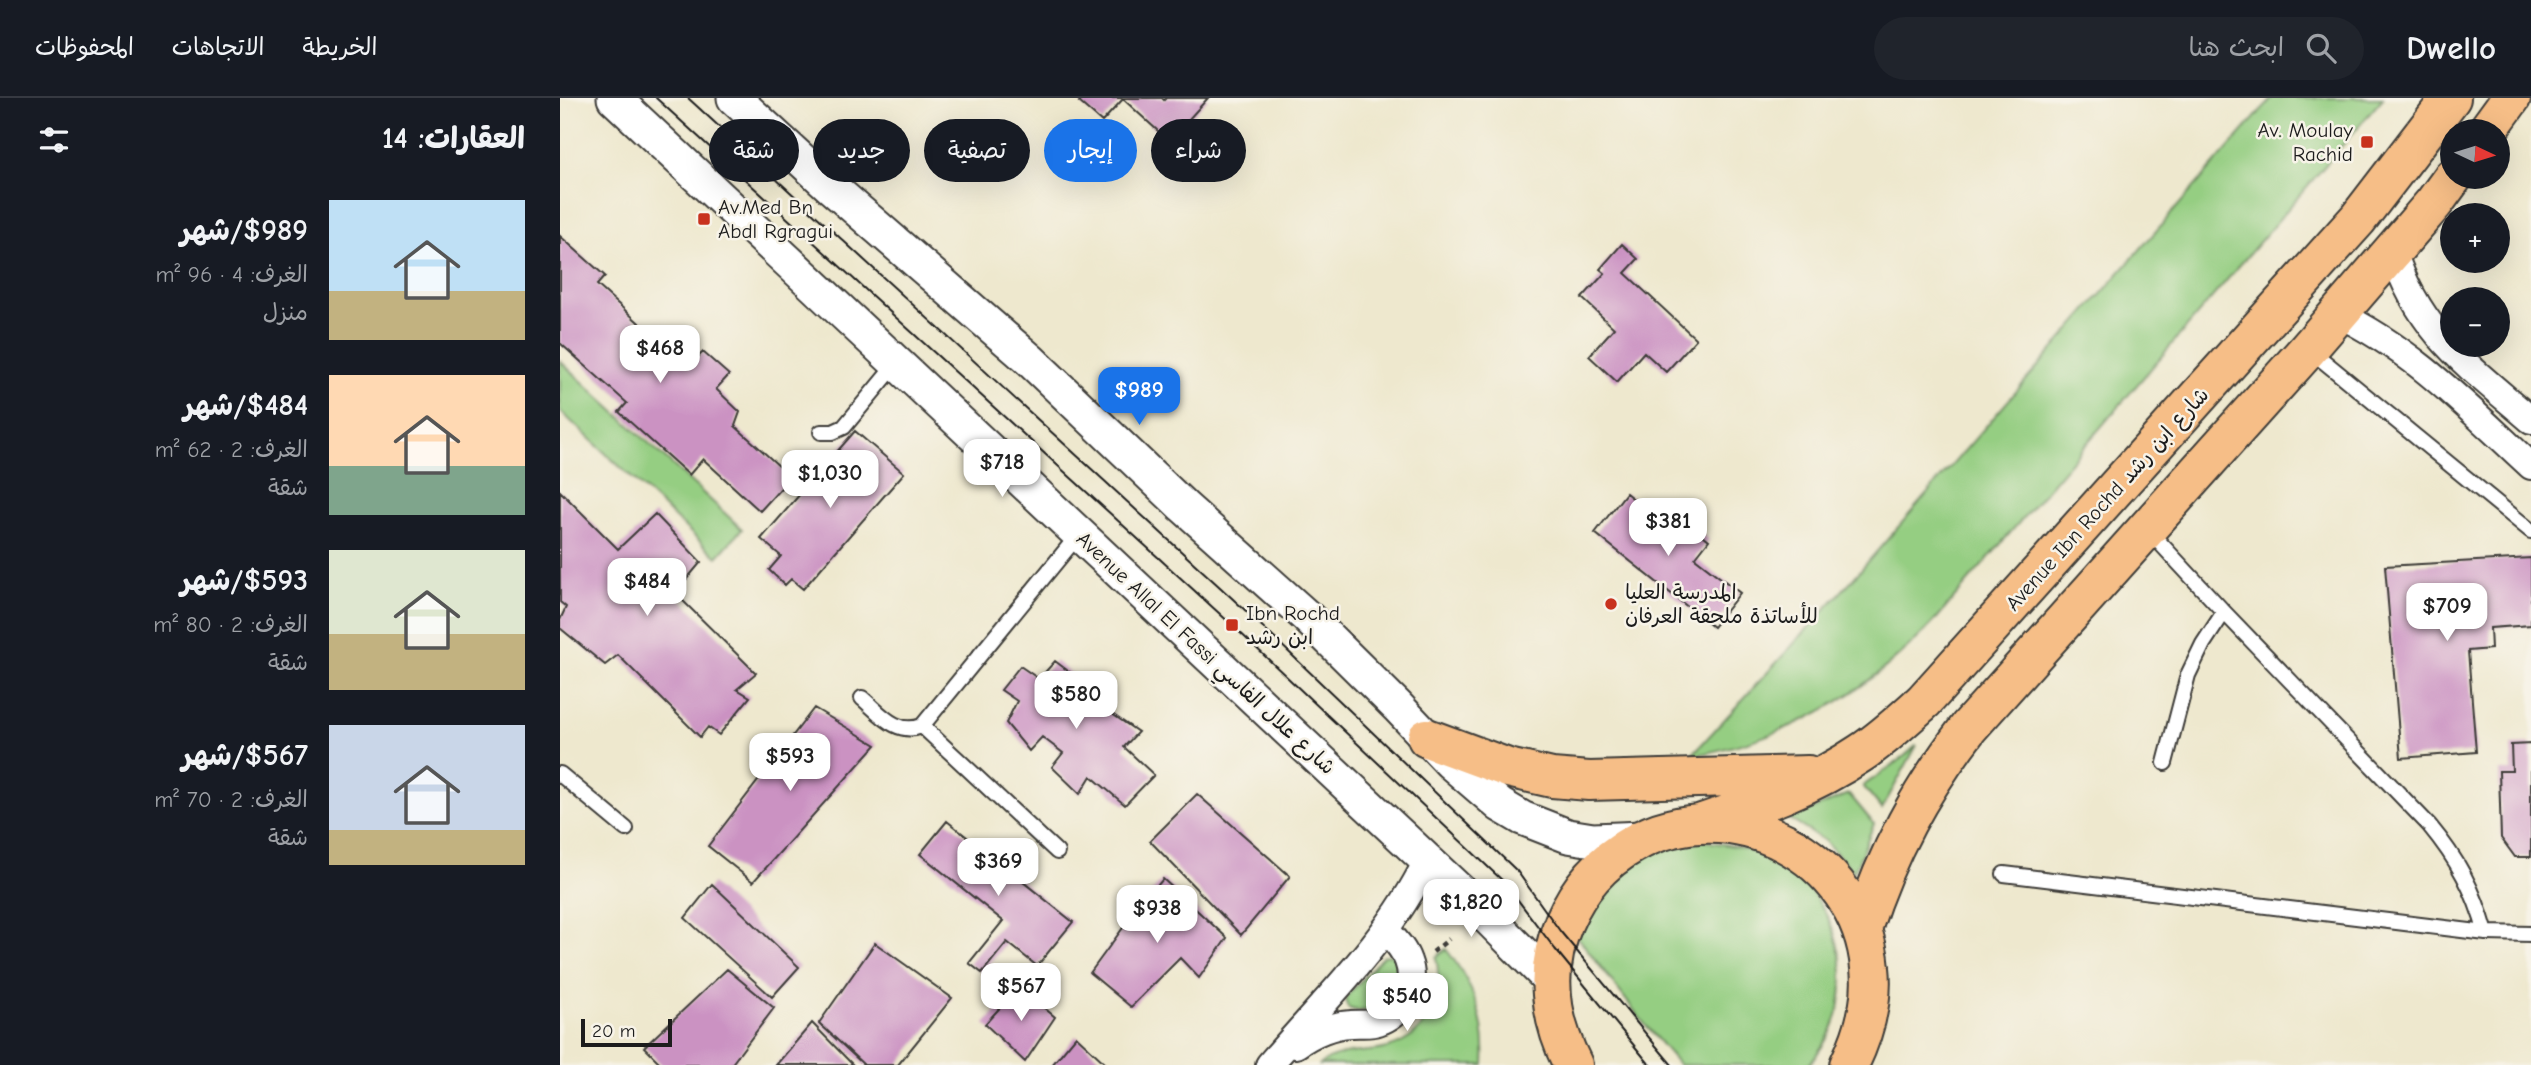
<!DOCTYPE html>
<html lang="ar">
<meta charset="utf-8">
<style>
body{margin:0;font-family:"Comic Neue","Playpen Sans Arabic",sans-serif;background:#20242c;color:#f1f3f6;direction:rtl;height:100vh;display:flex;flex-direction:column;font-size:26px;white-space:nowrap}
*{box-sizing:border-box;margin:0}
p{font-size:23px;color:#9ea1a6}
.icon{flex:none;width:38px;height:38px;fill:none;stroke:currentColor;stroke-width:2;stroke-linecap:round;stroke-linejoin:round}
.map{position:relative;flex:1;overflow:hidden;direction:ltr}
.drawer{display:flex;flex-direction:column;background:#171b24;width:560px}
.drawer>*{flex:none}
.hud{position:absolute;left:21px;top:21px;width:665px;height:63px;direction:rtl;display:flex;gap:14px}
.needle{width:46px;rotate:94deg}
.fabs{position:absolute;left:1880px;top:21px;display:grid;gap:14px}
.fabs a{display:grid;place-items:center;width:70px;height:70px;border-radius:50%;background:#171b24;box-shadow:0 7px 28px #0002;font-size:35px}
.scale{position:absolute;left:21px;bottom:18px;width:91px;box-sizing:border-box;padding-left:7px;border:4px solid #1c1c1c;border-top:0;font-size:19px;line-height:24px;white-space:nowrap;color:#1c1c1c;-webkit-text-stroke:5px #f7f3e8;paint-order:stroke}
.price{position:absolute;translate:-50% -60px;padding:0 16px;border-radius:14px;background:#fff;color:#222;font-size:23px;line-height:46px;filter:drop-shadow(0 2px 4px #0008)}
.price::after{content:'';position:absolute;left:50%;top:42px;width:21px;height:16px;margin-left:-10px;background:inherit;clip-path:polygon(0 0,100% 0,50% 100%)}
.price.current{background:#1a73e8;color:#fff}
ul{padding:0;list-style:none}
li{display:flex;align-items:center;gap:21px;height:175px;padding:0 35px}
li span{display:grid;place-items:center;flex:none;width:196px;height:140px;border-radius:0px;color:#555}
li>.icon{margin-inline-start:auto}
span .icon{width:84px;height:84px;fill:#fffc;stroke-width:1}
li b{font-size:30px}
h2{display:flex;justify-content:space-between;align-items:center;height:84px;padding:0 35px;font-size:30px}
.tag{padding:0 24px;border-radius:32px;background:#171b24;box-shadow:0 7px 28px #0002;font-size:24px;line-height:63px}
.tag.current{background:#1a73e8;color:#fff}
header{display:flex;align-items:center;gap:42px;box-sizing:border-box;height:98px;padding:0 35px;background:#171b24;border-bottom:2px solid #363941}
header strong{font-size:33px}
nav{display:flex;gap:38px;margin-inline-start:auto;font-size:24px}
.search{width:490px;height:63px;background:#20242c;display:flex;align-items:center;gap:18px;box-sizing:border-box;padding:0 24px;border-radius:38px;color:#9ea1a6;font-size:26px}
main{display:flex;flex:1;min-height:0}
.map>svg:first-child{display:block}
</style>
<header>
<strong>Dwello</strong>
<div class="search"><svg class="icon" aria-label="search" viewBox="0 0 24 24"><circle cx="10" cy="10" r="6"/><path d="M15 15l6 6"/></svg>ابحث هنا</div>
<nav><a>الخريطة</a><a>الاتجاهات</a><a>المحفوظات</a></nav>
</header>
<main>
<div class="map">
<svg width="1971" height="967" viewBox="0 0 1971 967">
<rect width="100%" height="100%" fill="#f7f3e8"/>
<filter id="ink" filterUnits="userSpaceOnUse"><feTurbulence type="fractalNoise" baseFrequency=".0143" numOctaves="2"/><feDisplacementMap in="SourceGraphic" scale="14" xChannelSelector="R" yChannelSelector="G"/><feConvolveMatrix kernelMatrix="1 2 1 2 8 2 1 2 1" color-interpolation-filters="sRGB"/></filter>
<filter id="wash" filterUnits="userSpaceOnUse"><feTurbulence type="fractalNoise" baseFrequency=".00686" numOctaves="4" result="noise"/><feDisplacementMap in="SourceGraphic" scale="28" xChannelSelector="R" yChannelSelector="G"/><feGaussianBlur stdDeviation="1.57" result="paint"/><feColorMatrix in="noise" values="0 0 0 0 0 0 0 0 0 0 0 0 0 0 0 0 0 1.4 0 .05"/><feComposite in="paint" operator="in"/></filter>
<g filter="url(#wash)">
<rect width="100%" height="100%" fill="#eee8ce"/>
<path fill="#95ce82" stroke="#58754f" stroke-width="2" d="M1712,0h111l-451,526c-70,73 -141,113 -241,132l161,-176z
M0,263l182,168 -25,28 -157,-146z
M1357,647l-35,64 -19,-23 37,-26z
M1289,696l25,30 -20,48 -29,-31 -36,-22z
M1144,743c23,4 46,6 67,17 59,30 88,110 61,171 -6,13 -14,24 -23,36h-130l-32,-38 -70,-91c16,-37 41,-70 79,-85 14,-6 33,-7 48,-10z
M886,851c27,34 41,72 38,116h-164c18,-16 45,-11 68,-17 41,-12 56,-52 48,-91z
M829,857l5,1 6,8c-1,8 -1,17 -4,23 -6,19 -31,28 -48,21l-3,-8 2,-4 36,-40z"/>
<g id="blocks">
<path fill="#cb92c2" d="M523,0h79l2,2 2,-2h42l-39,43 -46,-42 -21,23 -23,-20z
M0,138l45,40 -8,9 91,82 15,-15 26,23 -13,14 24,23 -5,14 56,51 -31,34 -57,-52 -14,16 -70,-63 8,-9 -67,-60z
M1062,146l16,15 -13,14 71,66 -30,33 -22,-20 -27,30 -28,-26 25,-28 -32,-30 23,-25 -5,-4z
M295,333l49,42 -101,116 -12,-10 -6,6 -16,-15 12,-14 -20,-17z
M0,393l58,58 37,-35 46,48 -26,31 81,80 -19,16 13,8 -31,38 -11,-8 -8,10 -82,-82 -13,10 -45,-37v-8l6,-13 -6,-5z
M1066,395l49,40 9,-13 25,20 -14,18 45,35 -27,34 -118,-94z
M1971,460v67l-41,3 1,21 -23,2 8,101 -75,6 -16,-192z
M495,563l25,19 28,16 -6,11 36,25 -14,15 30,28 -29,30 -34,-29 -11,18 -28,-27 11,-14 -21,-16 -13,14 -23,-28 11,-22 -16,-11 19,-24 19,13z
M254,610l62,37 -123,137 -45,-36z
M1971,646v113h-16l-14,-19 -2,-67h13l-1,-26z
M637,696l93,82 -49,59 -91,-94z
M387,723l126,101 -36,44 -30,-24 -25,31 -13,-10 34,-42 -83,-67z
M603,781l64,59 -28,40 -19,-20 -49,49 -41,-34 46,-63z
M152,786l87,83 -27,30 -87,-79z
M315,845l77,55 -54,67h-34l-45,-42z
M167,871l47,39 -43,57h-69l-18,-18z
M459,889l36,30 -30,45 -40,-38z
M252,925l41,42h-77z
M516,938l31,29h-55z"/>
</g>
</g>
<g filter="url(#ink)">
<use href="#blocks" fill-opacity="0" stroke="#3c3b37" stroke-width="2"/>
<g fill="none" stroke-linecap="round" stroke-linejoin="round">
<g stroke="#3c3b37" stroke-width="18">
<path id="service" d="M1750,252l221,181
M261,334h12l11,-5 52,-63
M1588,432l76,82 205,213c29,35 45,65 57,108
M302,600c18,15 34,38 60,28l157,-192
M362,628l135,126
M1605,665l23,-88 15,-31 21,-32
M0,676l66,55
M1444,776l482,59 45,1"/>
</g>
<g stroke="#3c3b37" stroke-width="30">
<path id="minor" d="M1833,153c26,82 76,115 138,169
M1778,216c76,36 132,96 193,152
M736,947c17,-12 34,-20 55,-21 9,-1 19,1 27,-2 25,-8 39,-37 30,-61 -4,-12 -14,-22 -22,-31
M709,967c56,-65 121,-127 158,-204"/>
</g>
<g stroke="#3c3b37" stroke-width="37">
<path id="tertiary" d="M54,0l865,811 72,72
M174,0l97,89 199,173 153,146 124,111 91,90 52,55 50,43 22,13 46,18 25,4 51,-2"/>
</g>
<g stroke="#3c3b37" stroke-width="42">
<path id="primary" d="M1927,33l24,-33
M867,640l81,30 44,10 37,3 219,-6
M1142,725c56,-18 110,-37 159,-70 23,-15 43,-34 63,-52l434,-482 93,-121
M1302,831c25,-77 58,-138 107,-202l339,-378 126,-146 19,-26
M1013,967c-23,-45 -30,-95 -9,-143 14,-33 37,-60 69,-78 98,-56 227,11 237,124 4,34 -6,66 -21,97"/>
</g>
<path stroke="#3c3b37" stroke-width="4.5" stroke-dasharray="5 5" stroke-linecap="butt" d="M873,854l16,-13"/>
<use href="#service" stroke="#fff" stroke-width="14"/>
<use href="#minor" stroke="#fff" stroke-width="26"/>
<use href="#tertiary" stroke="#fff" stroke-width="33"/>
<use href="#primary" stroke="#f6be87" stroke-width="38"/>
<path stroke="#1c1c1c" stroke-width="2" d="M96,0l576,527 273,258 50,66 95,116
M128,0l558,513 271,260 43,60 112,134"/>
</g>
</g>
<g fill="#c8321e" stroke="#f7f3e8" stroke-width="2.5">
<rect x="1800" y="37" width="14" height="14" rx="3.5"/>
<rect x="137" y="114" width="14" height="14" rx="3.5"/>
<circle cx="1051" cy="506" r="7"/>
<rect x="665" y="520" width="14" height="14" rx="3.5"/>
</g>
<g text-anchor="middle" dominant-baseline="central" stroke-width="5" stroke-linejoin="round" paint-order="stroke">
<g font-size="21" fill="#1c1c1c" stroke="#f7f3e8" text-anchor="start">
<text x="1793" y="32" text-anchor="end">Av. Moulay<tspan x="1793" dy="24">Rachid</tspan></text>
<text x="158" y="109">Av.Med Bn<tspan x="158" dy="24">Abdl Rgragui</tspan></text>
<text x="1065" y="494">المدرسة العليا<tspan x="1065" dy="24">للأساتذة ملحقة العرفان</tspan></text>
<text x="686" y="515">Ibn Rochd<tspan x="686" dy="24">ابن رشد</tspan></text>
</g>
<g font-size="21" fill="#1c1c1c" stroke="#f7f3e8">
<text transform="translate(1547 401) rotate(-48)">Avenue Ibn Rochd شارع ابن رشد</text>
<text transform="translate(646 555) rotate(43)">Avenue Allal El Fassi شارع علال الفاسي</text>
</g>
</g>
</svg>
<div class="fabs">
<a><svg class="needle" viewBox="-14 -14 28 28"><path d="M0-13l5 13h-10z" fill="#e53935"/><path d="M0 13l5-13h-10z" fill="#9ea1a6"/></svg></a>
<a>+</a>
<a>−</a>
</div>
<div class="scale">20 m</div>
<b class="price" style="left:100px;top:287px">$468</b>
<b class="price current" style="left:579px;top:329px">$989</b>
<b class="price" style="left:442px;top:401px">$718</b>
<b class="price" style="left:270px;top:412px">$1,030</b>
<b class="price" style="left:1108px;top:460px">$381</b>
<b class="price" style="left:87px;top:520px">$484</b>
<b class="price" style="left:1887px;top:545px">$709</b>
<b class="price" style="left:516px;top:633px">$580</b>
<b class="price" style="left:230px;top:695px">$593</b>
<b class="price" style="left:438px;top:800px">$369</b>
<b class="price" style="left:911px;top:841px">$1,820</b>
<b class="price" style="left:597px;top:847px">$938</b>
<b class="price" style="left:461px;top:925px">$567</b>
<b class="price" style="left:847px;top:935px">$540</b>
<div class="hud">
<a class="tag">شراء</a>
<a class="tag current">إيجار</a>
<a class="tag">تصفية</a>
<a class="tag">جديد</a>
<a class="tag">شقة</a>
</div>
</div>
<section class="drawer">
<h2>العقارات: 14<svg class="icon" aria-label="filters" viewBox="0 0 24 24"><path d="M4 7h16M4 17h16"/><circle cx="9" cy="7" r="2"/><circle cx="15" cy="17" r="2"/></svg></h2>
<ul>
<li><span style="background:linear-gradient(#bfe0f5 65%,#c2b280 0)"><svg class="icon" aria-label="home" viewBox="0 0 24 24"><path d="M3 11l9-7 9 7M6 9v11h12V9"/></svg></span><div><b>$989/شهر</b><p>الغرف: 4 · 96 m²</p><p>منزل</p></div></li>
<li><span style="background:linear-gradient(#ffd9b3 65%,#7fa58c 0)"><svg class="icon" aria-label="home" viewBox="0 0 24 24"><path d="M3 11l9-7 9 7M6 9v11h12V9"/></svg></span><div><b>$484/شهر</b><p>الغرف: 2 · 62 m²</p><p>شقة</p></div></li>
<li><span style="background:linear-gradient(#dfe7d0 60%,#c2b280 0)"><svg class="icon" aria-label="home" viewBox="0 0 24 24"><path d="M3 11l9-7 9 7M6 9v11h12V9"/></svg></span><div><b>$593/شهر</b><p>الغرف: 2 · 80 m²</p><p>شقة</p></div></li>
<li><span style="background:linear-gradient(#c9d6e8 75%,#c2b280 0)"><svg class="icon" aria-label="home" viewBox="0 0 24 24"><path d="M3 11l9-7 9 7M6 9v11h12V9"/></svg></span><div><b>$567/شهر</b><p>الغرف: 2 · 70 m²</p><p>شقة</p></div></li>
</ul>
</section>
</main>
